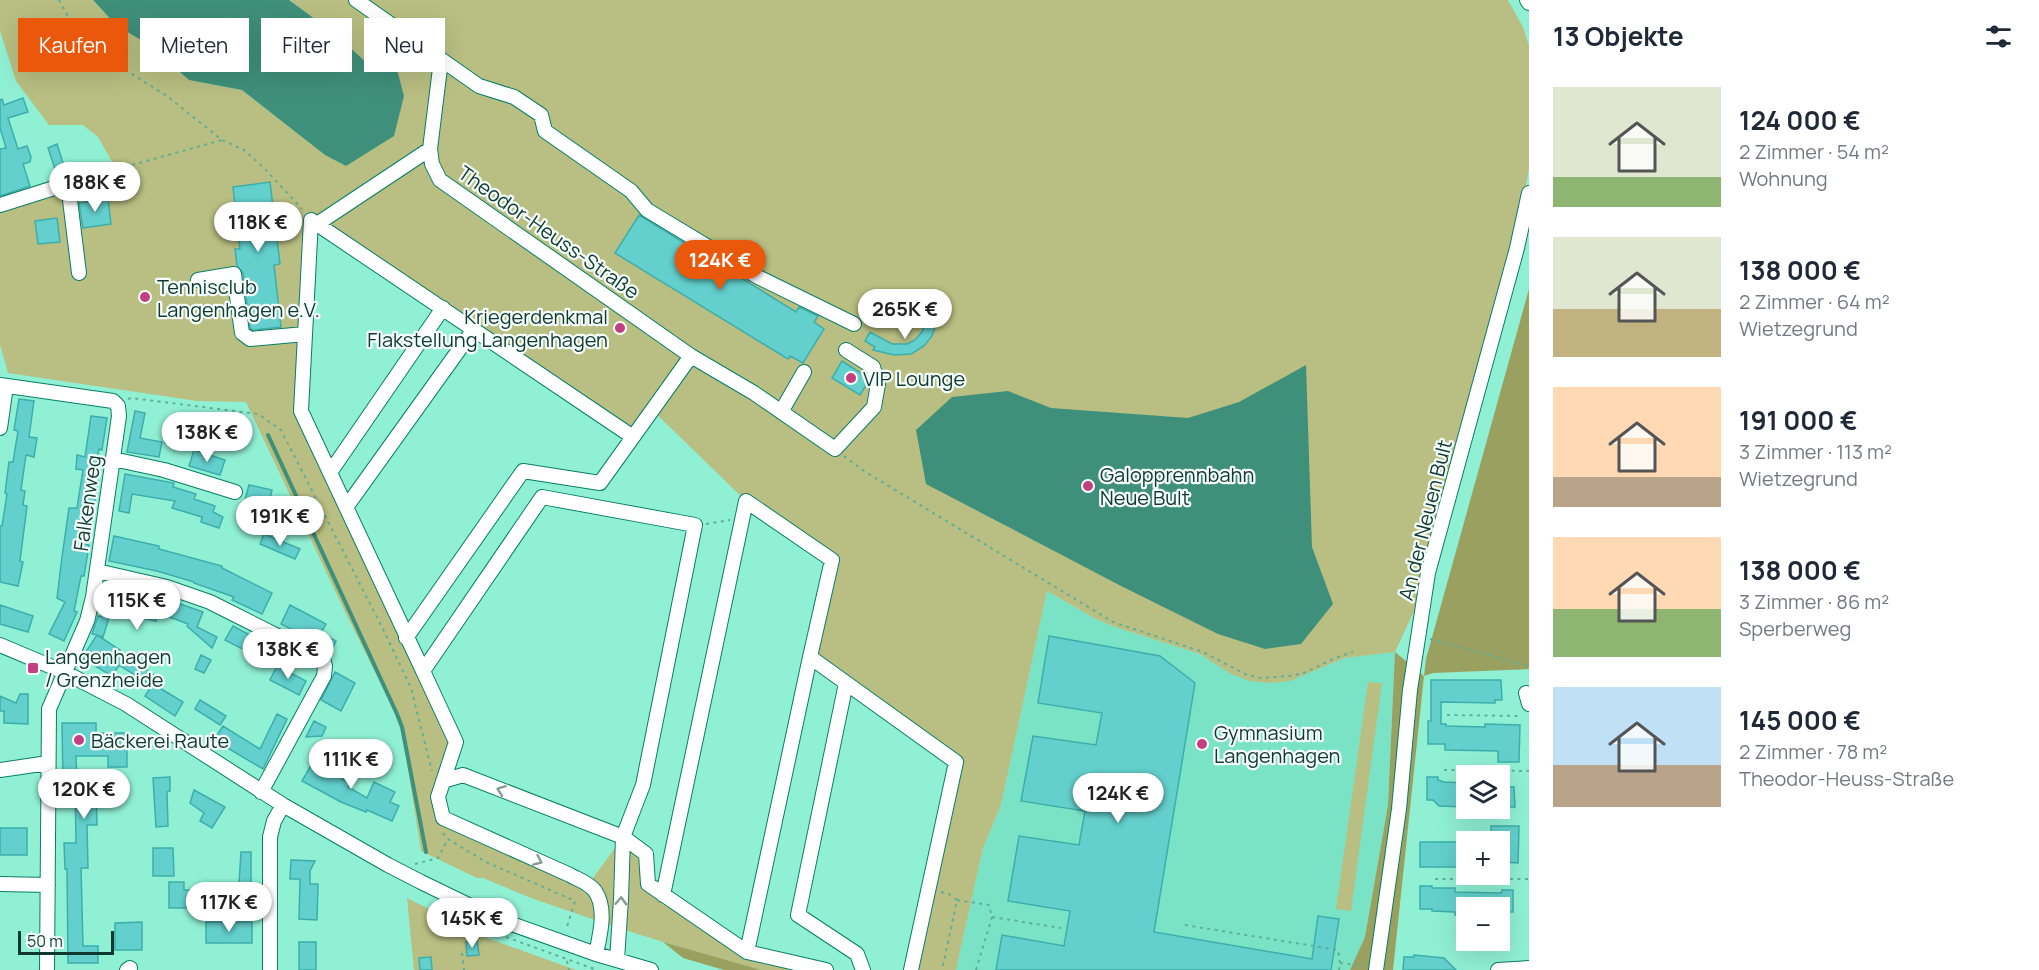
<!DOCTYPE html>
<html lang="de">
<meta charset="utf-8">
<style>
body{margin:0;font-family:Manrope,sans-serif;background:#f2f2f3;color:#1f2937;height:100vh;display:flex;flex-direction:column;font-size:22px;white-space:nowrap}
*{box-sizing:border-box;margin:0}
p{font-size:20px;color:#747a83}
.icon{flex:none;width:33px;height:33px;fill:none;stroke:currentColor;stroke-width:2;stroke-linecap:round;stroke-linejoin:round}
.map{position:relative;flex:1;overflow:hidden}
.side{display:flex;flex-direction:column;background:#fff;width:510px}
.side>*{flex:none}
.banner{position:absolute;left:18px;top:18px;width:570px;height:54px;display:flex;gap:12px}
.tools{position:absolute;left:1456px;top:765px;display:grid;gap:12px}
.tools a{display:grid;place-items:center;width:54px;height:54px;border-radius:0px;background:#fff;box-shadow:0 6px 24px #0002;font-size:30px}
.scale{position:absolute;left:18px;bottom:15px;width:96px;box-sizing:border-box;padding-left:6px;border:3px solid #0f392e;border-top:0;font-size:16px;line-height:21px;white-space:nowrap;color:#0f392e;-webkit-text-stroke:4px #f5fefa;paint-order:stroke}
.price{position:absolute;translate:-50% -51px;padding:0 14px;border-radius:21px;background:#fff;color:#222;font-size:20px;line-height:39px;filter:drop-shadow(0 2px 3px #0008)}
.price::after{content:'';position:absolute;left:50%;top:36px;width:18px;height:14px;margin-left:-9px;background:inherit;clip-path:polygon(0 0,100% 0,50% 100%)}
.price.active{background:#ea580c;color:#fff}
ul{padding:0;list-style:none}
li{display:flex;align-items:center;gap:18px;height:150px;padding:0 24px}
li span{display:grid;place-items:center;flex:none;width:168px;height:120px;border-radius:0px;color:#555}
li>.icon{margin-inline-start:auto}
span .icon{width:72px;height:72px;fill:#fffc;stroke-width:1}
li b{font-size:26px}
h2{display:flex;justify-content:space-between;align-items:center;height:72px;padding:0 24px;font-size:26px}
.tag{padding:0 21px;border-radius:0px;background:#fff;box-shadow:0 6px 24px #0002;font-size:21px;line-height:54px}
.tag.active{background:#ea580c;color:#fff}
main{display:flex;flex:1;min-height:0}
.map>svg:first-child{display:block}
</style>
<main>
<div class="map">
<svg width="1529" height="970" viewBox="0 0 1529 970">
<rect width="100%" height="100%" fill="#90f0d4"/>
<path fill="#7ae3c5" d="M1047,591l47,27 21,9 85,27 31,20 78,-1 36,-15 50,-6 -7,153 -23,132 -15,33h-394l27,-122 18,-43z"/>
<path fill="#b9bf82" d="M0,0h93l24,26 31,18 41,36 53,10 83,65 21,11 48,-104 -26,2 -34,-31 -45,-33h1219l15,27 6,19v123l-13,66 -85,305 -16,69 -20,43 -50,6 -55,23 -20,2 -20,-2 -19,-7 -31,-20 -85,-27 -21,-9 -47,-27 -46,214 -18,43 -27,122h-45l45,-208 -146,-105 22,-97 -86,-59 -99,-96 -14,32 -321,-217 -11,191 155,331 -18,55 5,21 145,67 35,-48 23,17 2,30 99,68 79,18h-65l-52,-14 -91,-28 -87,-30 -48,-20h-6l-56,-27 -20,-127 -55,-110 -100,-212 -49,-1 -189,-28 -8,-28v-132l119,-39 -21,-37 -15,-12h-34l-33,-44 -16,-50z
M1368,682l14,1 -31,228 -15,-2z
M407,898l83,41 86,31h-162z"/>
<path fill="#9aa05f" d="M1529,289v380l-96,4 -9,3 -31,294h-43l15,-33 23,-132 7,-153 29,24 2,-17z
M663,942l98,28h-37l-41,-12z"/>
<path fill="#3f907a" d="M93,0h196l45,33 34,31 27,-2 9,34 -10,40 -48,30 -21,-11 -83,-65 -53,-10 -41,-36 -31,-18z
M1306,365l6,182 21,57 -32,40 -36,5 -47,-15 -97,-48 -195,-102 -10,-54 36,-33 56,-6 43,17 137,10 51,-16z"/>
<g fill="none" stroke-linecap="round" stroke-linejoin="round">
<path stroke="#3f907a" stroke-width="4" d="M268,435l129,279 5,13 24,125"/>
</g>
<path fill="#63d0cd" stroke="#3caeab" stroke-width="1.5" d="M23,98l5,14 -20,6 10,31 9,-3 4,11 -1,5 -7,2 7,22 -30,10v-47l6,-1 -6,-20v-28l2,-1 2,6z
M57,144l8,25 -9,3 -8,-24z
M270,182l10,82 -6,1 7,62 -28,3 -3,-2 -7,-55 -6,-7 -2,-17h5l-7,-62z
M108,199l3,25 -28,4 -4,-25z
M639,215l157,97 3,-5 19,9 -4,6 10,7 -21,34 -13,-7 -2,3 -173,-106z
M57,218l3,24 -22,2 -3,-23z
M936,312v12l-4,12 -8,10 -13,8 -17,1 -21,-5 2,-3 -10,-6 5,-9 22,12h15l8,-4 7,-8 3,-9v-10z
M842,361l25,16 1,5 -8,13 -28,-17z
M19,399l15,2 -5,36 8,1 -3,19 -8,-2 -5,35 4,1 -2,14 4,1 -7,55 3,1 -5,24 -18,-4v-56h2l5,-32 -2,-1 4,-31h4l5,-31 -4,-1z
M135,411l10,2 -5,25 22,4 -3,15 -32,-5z
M91,416l16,2 -5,32 -3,-1 -3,16 -2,15 4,1 -5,32h-4l-2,16 -2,15 4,1 -5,31h-3l-7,35 3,1 -13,29 -15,-7 16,-32 -8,-4 5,-41 7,-49h8l2,-13 4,-25 -7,-1 1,-14 8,2z
M167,431l16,3 -1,2 12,3 -3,10 -26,-6z
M194,450l31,10 -5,15 -31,-9z
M125,474l49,9 -1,4 23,7 -2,5 21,7 -2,6 10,5 -4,11 -18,-6 1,-5 -30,-9 3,-7 -43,-7 -3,19 -10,-2z
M249,485l23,5 -3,12 8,4 -3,12 -32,-8z
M264,534l36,15 -5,10 -35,-15z
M114,536l45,10v3l63,17v2l50,25 -10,21 -30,-14 2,-3 -40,-14v-1l-37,-11 -48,-10z
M108,585l31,7 -1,4 33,9 1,-4 31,11 -6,15 20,10 -5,11 -25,-22 1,-2 -29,-11 -3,8 -13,-3 3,-9 -32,-7 -11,35 -6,-2 23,15 1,3 35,23 -5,9 -32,-20 -6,10h-3l-28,-17 15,-23 -5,-1 6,-18 3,1z
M0,605l33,11 -5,16 -28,-8z
M290,605l36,19 -5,9 15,8 -4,9 -51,-26z
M233,626l28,15 -7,14 -29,-15z
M1049,636l111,20 35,27 -41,249 158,27 6,-43 21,3 -8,51h-335l6,-35 62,11 6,-35 -62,-10 11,-65 60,9 6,-34 -64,-10 12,-65 63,9 6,-32 -64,-10z
M201,655l10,5 -7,13 -9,-4z
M277,666l29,15 -7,14 -29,-15z
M335,672l20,11 -14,28 -20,-11z
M1431,680h70l1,20h-7v3l-54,-1v22h5v2l39,1v-3l35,1 -1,37h-21v-11l-53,-1v-6h-17v-23h3z
M153,684l30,18 -8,14 -30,-20z
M20,694h8v30l-24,-1v-12h-4v-15l16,7z
M200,700l26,16 -6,9 -25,-16z
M277,714l10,5 -24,50 -49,-29 9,-14 37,23z
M314,721l12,6 -4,9 -16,1z
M62,723h34v10h31v34h-19v-11h-32l1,26 19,-1 1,44h-10l1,43h-7l2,78h15v17h-30l-1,-94h-2l-1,-26h12l-1,-59h-12z
M335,759l14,7 -7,13 8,5 -2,3 19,11 7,-16 21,10 -5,10 9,4 -7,15 -25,-11 -1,2 -25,-10 -39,-21 11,-19 16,8z
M170,777v14l-3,1 1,34 -12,1 -3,-49z
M1427,777h11v3l6,2 23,1v24l-28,-1 -6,-6h-6z
M1500,787h14l1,20h-15z
M194,790l31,17 -13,21 -12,-7 4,-8 -14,-10z
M1491,826h28l-1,37 -18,-1v-25h-9z
M0,828h27v27h-27z
M1420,842h41l6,6v19h-47z
M153,848h20l1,28h-21z
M241,852h10v47h-13z
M291,860l24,1 -5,10v13h8l-1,36 -18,-1 1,-40h-10z
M169,882h15v8h14v18h-29z
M1420,886h12v2h23v4l46,1 1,-3h11v22h-13v-4h-33v7h-12v-3l-23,-1v-2h-12z
M142,922v28h-27v-27z
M206,922h46v21h-46z
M477,941l2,14 -12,1 -1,-14z
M299,942h17v28h-17z
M1414,955l30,3 12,12h-53l1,-13h10z
M431,957l1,13h-12l-1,-12z"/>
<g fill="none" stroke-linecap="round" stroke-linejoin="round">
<g stroke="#077e66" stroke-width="16">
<path id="minor" d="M356,0l123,86 35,11 27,18 4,16 86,60 16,19 111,67 96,47
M1527,0l2,3
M430,149l2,15 8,16 251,176 -58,81
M68,184l11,89
M0,205l92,-29
M317,224l113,-75 11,-89
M198,280l36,-6 8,59 8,6 55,-5
M691,356l63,37 81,56 39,-42 4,-23 -5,-17 -27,-17
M0,385l113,16 5,5 1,10 -26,181 -6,24 -38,88 -2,261
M781,412l23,-40
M0,428l6,-42
M113,459l51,11 71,22
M331,471l112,-163
M347,506l127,-177
M97,571l70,16 43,15 113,57 2,7 -1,10 -63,116
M406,638l117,-167 77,12 33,-46 -322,-217 -10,191 122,260
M0,645l64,27 62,32 157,101 105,60 33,17 74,36 101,36 55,16
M846,683l-48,232 59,39 6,16
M1526,693l3,11
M0,770l48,-7
M443,781l20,-6 160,62 -2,62 -4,61
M0,884l48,1
M663,895l83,-394 86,59 -22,97 146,105 -45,208
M747,952l63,-295
M596,954c4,-19 11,-46 -1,-63 -6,-8 -16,-11 -25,-16l-127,-57 -5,-21 18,-55 -33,-71 119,-174 153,28 -52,260 -20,52 23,17 2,30 99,68 79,18
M127,970l3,-2
M270,970v-133l4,-16 9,-16
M1376,970l23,-161 11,-119 18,-117 89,-325 12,-55
M1498,970l31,-2"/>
</g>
<path stroke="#61ae98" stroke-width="2" stroke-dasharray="3 4.5" stroke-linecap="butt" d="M59,0l13,24 55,47 40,25 55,44 22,10 20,18 38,41
M103,173l119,-33
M128,399l3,-1 127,16 23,16 104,203 26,55 21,83
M844,456l20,15 249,151 90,30 44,23 14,3 28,-2 15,-3 31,-15 18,-6
M706,524l24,-4
M1430,639l99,27
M1447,715l75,1
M1444,770l85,1
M443,833l5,6 38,23 89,39 -9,29
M415,864l23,-6 10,-19
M1435,879h94
M941,892l8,2 8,6 -15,70
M957,900l32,5 3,12 69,11
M452,913l29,14
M1185,925l153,25 2,13 -1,7
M492,932l105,38
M462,953l2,17
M567,961l2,9
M1340,963l24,3
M976,970l16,-53"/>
<use href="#minor" stroke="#fff" stroke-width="14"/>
</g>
<defs><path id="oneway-chevron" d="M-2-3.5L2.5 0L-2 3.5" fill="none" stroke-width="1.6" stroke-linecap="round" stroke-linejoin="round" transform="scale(1.5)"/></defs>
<g stroke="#879c96">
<use href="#oneway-chevron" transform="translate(501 790) rotate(-159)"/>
<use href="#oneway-chevron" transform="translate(538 861) rotate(24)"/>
<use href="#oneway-chevron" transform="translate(621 901) rotate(-87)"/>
</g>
<g fill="#c43f82" stroke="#f5fefa" stroke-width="2">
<circle cx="145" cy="297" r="6"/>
<circle cx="620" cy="328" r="6"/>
<circle cx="851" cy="378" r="6"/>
<circle cx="1088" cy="486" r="6"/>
<rect x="27" y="662" width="12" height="12" rx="3"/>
<circle cx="79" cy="740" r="6"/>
<circle cx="1202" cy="744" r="6"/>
</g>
<g text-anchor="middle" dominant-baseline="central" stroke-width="4.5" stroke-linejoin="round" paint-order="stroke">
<g font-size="20" fill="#0f392e" stroke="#f5fefa">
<text transform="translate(549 232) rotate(35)">Theodor-Heuss-Straße</text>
<text transform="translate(87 503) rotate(-82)">Falkenweg</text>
<text transform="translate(1425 520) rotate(-76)">An der Neuen Bult</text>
</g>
<g font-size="20" fill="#0f392e" stroke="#f5fefa" text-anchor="start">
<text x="157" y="286">Tennisclub<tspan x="157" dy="23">Langenhagen e.V.</tspan></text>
<text x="608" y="316" text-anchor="end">Kriegerdenkmal<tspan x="608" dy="23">Flakstellung Langenhagen</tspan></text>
<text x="863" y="378">VIP Lounge</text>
<text x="1100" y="474">Galopprennbahn<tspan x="1100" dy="23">Neue Bult</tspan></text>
<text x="45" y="656">Langenhagen<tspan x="45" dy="23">/ Grenzheide</tspan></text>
<text x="1214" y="732">Gymnasium<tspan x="1214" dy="23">Langenhagen</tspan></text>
<text x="91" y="740">Bäckerei Raute</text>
</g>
</g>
</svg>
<div class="tools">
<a><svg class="icon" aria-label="layers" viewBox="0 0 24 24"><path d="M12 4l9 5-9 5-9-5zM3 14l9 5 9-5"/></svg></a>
<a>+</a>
<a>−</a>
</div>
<div class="scale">50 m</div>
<b class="price" style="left:95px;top:213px">188K €</b>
<b class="price" style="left:258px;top:253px">118K €</b>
<b class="price active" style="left:720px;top:291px">124K €</b>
<b class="price" style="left:905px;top:340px">265K €</b>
<b class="price" style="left:207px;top:463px">138K €</b>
<b class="price" style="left:280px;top:547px">191K €</b>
<b class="price" style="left:137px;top:631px">115K €</b>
<b class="price" style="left:288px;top:680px">138K €</b>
<b class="price" style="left:351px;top:790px">111K €</b>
<b class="price" style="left:84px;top:820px">120K €</b>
<b class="price" style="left:1118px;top:824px">124K €</b>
<b class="price" style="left:229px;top:933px">117K €</b>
<b class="price" style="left:472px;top:949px">145K €</b>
<div class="banner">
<a class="tag active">Kaufen</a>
<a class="tag">Mieten</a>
<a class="tag">Filter</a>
<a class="tag">Neu</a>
</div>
</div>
<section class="side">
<h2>13 Objekte<svg class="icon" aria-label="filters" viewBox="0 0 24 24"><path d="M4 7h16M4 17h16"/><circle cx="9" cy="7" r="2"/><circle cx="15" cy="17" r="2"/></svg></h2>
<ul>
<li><span style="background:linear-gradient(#dfe7d0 75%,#8fb573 0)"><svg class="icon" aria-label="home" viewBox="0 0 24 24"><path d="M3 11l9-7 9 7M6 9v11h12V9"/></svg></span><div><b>124 000 €</b><p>2 Zimmer · 54 m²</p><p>Wohnung</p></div></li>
<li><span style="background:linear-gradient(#dfe7d0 60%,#c2b280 0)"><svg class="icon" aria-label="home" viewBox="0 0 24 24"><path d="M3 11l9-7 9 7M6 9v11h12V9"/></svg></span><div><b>138 000 €</b><p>2 Zimmer · 64 m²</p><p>Wietzegrund</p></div></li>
<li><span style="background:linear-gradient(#ffd9b3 75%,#b9a48a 0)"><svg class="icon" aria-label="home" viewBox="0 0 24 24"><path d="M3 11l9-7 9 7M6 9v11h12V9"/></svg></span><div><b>191 000 €</b><p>3 Zimmer · 113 m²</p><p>Wietzegrund</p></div></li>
<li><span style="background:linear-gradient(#ffd9b3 60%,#8fb573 0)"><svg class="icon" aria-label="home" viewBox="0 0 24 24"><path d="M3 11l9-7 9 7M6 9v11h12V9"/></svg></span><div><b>138 000 €</b><p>3 Zimmer · 86 m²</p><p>Sperberweg</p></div></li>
<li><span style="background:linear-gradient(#bfe0f5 65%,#b9a48a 0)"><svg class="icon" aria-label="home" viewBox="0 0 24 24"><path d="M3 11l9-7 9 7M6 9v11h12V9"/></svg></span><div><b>145 000 €</b><p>2 Zimmer · 78 m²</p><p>Theodor-Heuss-Straße</p></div></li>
</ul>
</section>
</main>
